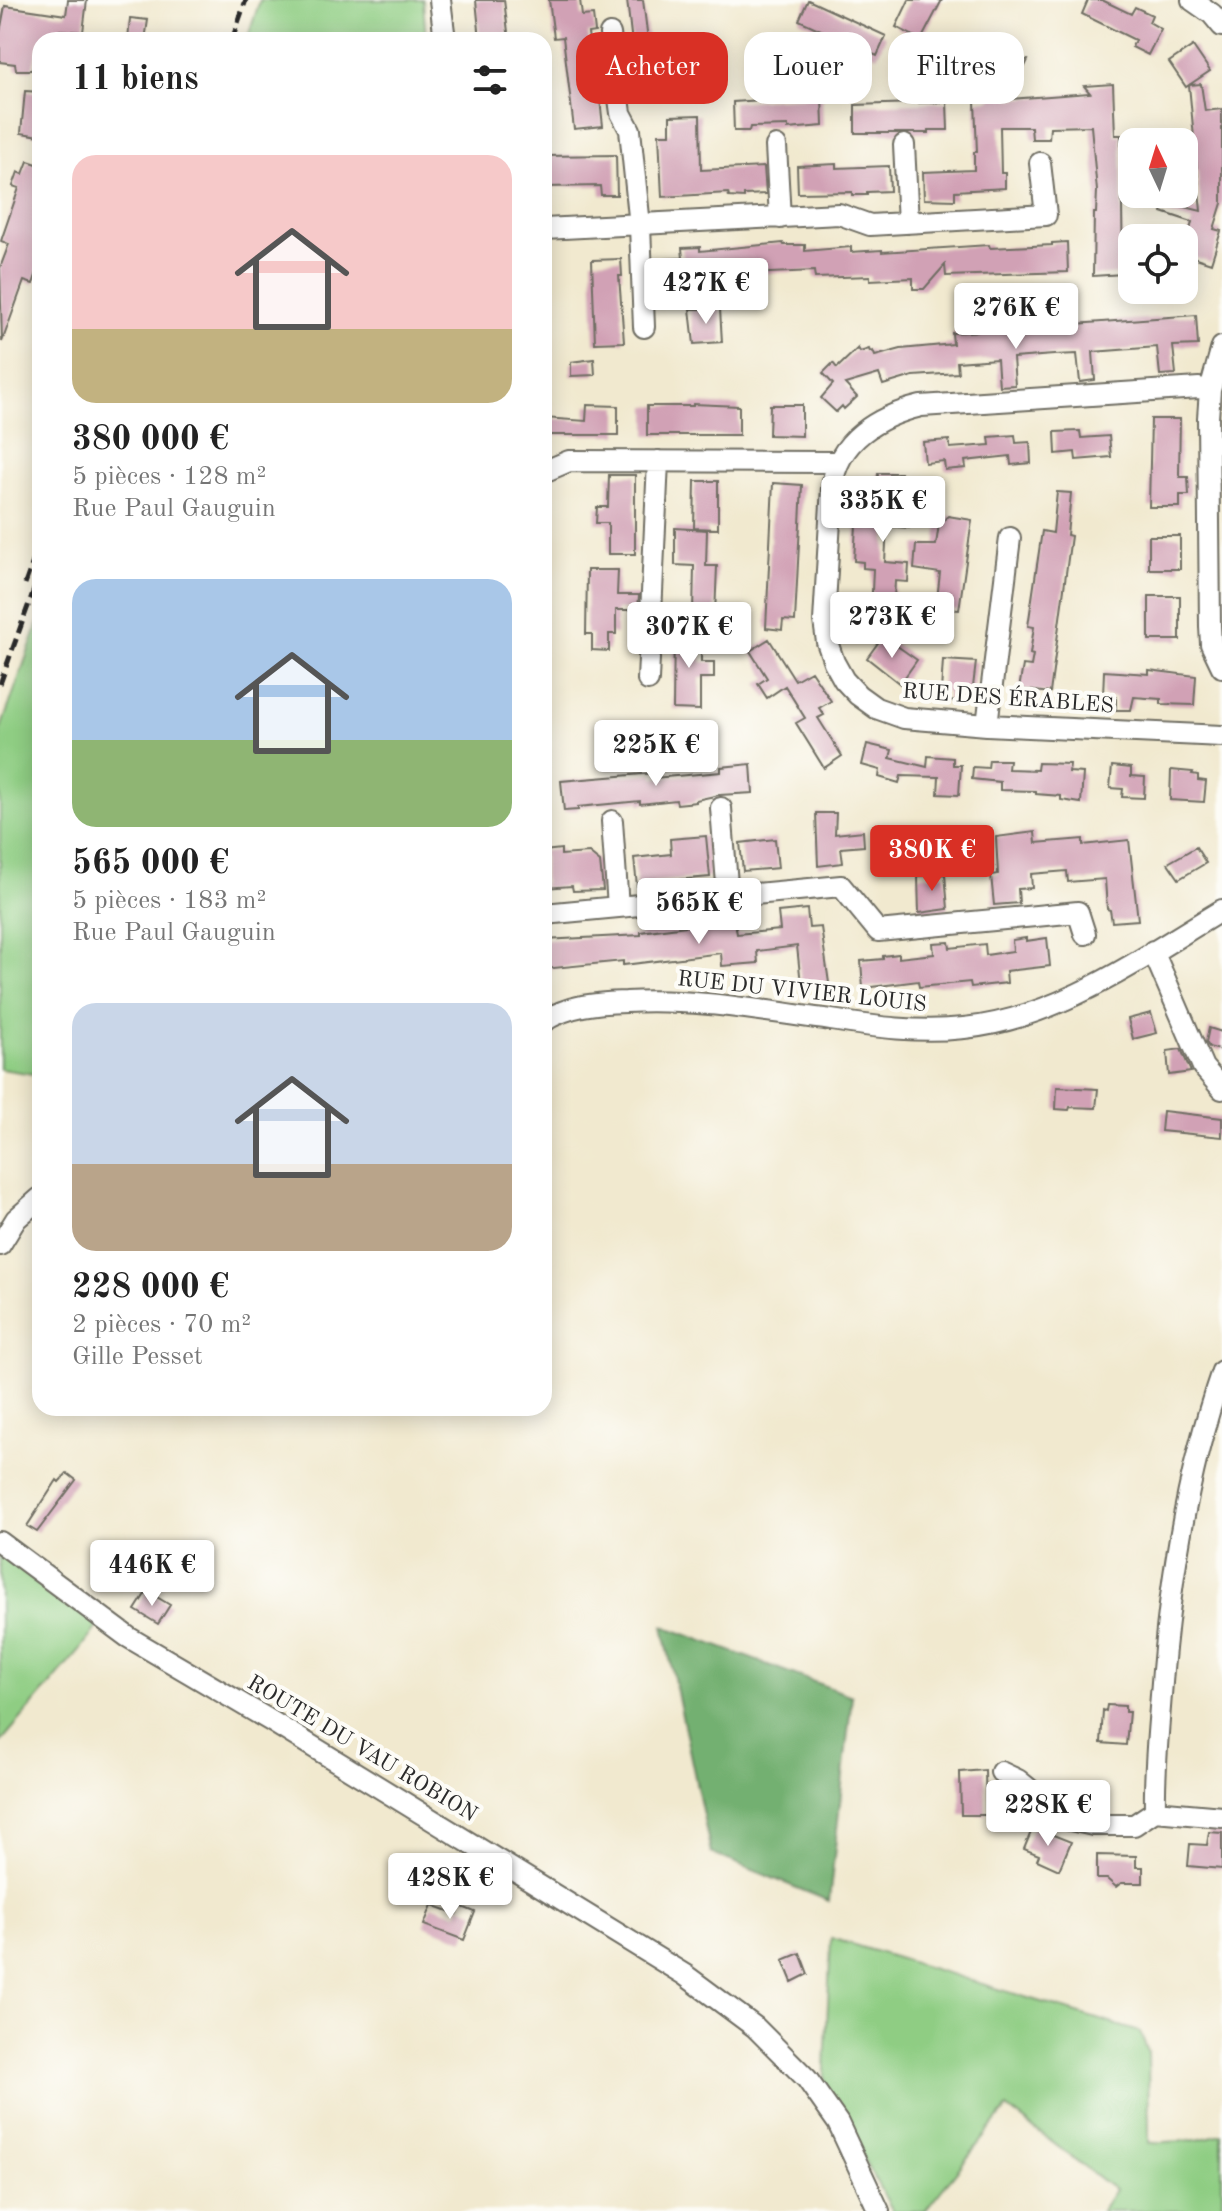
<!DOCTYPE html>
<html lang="fr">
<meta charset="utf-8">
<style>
body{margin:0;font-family:"Old Standard TT",serif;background:#f6f6f6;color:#222;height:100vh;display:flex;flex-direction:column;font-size:30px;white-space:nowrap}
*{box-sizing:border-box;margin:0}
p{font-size:26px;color:#767676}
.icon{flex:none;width:44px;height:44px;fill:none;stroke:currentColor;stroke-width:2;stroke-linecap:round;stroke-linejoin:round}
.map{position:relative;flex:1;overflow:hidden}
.details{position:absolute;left:32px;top:32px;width:520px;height:1384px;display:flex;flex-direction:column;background:#fff;border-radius:24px;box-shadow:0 4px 20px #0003}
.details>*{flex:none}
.top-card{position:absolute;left:576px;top:32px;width:526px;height:72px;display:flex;gap:16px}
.needle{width:52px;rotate:356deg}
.fabs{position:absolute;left:1118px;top:128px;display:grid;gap:16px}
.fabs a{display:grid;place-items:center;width:80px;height:80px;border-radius:16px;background:#fff;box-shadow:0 4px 20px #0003;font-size:40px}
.price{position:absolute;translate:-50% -68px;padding:0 18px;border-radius:8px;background:#fff;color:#222;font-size:26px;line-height:52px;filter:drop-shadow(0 2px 4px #0008)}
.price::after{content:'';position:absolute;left:50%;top:48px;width:24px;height:18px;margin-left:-12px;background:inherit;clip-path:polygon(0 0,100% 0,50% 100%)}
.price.on{background:#d93025;color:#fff}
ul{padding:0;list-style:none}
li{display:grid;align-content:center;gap:16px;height:424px;padding:0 40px}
li span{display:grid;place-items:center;height:248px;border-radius:24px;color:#555}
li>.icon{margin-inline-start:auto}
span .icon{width:144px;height:144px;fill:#fffc;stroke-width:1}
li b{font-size:34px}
h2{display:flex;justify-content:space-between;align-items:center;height:96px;padding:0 40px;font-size:34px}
.pill{padding:0 28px;border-radius:24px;background:#fff;box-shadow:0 4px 20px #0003;font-size:28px;line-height:72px}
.pill.on{background:#d93025;color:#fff}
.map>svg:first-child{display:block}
</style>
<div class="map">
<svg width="1222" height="2211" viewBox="0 0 1222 2211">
<rect width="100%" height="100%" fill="#fdfcf7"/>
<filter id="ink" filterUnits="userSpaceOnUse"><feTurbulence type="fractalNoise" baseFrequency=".0125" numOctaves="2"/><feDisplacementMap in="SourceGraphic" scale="16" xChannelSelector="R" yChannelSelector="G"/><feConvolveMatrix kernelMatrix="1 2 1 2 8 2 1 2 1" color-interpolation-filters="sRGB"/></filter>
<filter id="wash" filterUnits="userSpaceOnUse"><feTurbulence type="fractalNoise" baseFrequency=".006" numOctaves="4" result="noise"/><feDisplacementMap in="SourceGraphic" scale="32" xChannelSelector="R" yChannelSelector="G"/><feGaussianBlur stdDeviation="1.8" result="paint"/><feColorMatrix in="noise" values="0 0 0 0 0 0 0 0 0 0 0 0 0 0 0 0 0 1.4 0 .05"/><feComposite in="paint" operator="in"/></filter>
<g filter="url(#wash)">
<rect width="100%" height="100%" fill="#f1e9cf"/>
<path fill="#8fcd83" stroke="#5d7c57" stroke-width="2" d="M260,0h163l3,40h-179z
M40,619v456l-40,-6v-338z
M0,1550l100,73 -20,27 -80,93z
M831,1938l309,94 8,20 1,91 48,-3 25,-6v77h-121l14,-21 -108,-82 -82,103h-32l-69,-121z"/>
<path fill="#73b071" stroke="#4f6e4e" stroke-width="2" d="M663,1626l189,70 -23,205 -118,-48z"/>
<g id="blocks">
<path fill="#d1a1b5" d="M68,0h19l-4,32 -23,-2 -1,10h-19l-8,30h-16l-1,-6 -15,-2v-30l5,-26 61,9z
M476,0h28l5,40h-29z
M549,0h31l2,16 11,-1 2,17 -7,1 5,32 3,-1 7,62 -29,3 -11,-92 -9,1z
M627,0h16l5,40 13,-1 4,27 -30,3z
M808,0l78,36 -9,20 -78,-36z
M909,0h33l-21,40 -25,-13z
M1088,0h14l29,14 4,-7 17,8 -3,7 12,7 -13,26 -16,-8 3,-7 -53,-26z
M130,18l18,2 -3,20h-17z
M1193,46l17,25 -21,14 12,-1 4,27 17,-2v94l-8,26 7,2 -10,32 -27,-9 8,-32 -30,-10 3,-10 36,9 -12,-126 -3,2 -17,-25z
M1009,58l19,2 -19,39 81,-6 -6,-7 29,-2 2,51h6l2,139 -30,2 1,-63h2l1,-22 -6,-65 -41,1 -1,12h-17l-1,-12h-31l1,46h4v15l-50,3v9l-31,-1 -1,-27 51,-2v-18h3l-2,-51 15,-1 9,-10h8z
M25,91l15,1v44l-19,-3z
M822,96l1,30 -35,3v-3l-38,1 -1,4h-15l-1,-29z
M947,102l1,28h-19v3h-74v-28z
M700,115l1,55 63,-3 2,27 -22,1v3l-15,-1 -1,-4 -66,4 -3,-63h11v-18z
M616,155l1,40h-16l-1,-9 -56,1v-31z
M28,161l12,4v99l-7,20 -9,-3 -22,61 -2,-74 9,-24 -8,-3 18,-53 -6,-2 5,-14 5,2z
M836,164v4l53,-2 1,25 -23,1v3h-15v-3l-54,1 -1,-27z
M1067,242l1,30 -122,4 -1,-11 -21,24h-11v-11l-43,2v-4l-55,2 -1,-7 -113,5 1,13 -38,1v-31l19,-1 -1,-10 18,-1v4l83,-8 1,2h21v6l46,-4v5l31,-2v2l107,-7 1,3 62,-3v-2z
M621,259l1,17h-3l5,66 -29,1 -3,-83z
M690,309h30l2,33 -28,2z
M1196,315l2,30 -25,1 3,28 -16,1 -3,-28 -64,5 2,28 -15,2 -3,-28 -23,1 -41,3 2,27 -16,1 -2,-27 -40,3 1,11 -45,3 -30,9 -4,-11 -34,10 12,13 -13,12 -2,-3 -6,6 -15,-14 12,-14 -10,-11 10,-10 4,5 21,-20 2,4 9,-3 1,3 3,-1 2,5 26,-7 52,-5 -1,-11z
M594,359l1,16 -24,1v-14z
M693,404l46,2v29h-92v-29h46z
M587,405l31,1v29h-74v-17l42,3z
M770,405h32v31l-33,-1z
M1151,419h29l-1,55 1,3h8l1,18h-9v12h-31z
M1080,431l1,7 28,-2 2,21 -35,3 -1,-8 -19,2 -1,-22z
M1015,435l1,8 14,-1 1,21 -20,2 -1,-9 -45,5 1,7 -21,2 -1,-9 -19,2 -2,-21 26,-2 1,8 40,-3 -1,-8z
M878,473h23l-2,37h11l-1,18 -22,-2 -2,36 24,2 -1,18 -13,-1 -2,35 -22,-1 2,-46 -10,-1v-6l-9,-1 2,-36 24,1 -5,-1z
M609,475h26v79h-27v-31h-12l1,-16h11z
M695,481h23v48l-24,-1z
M773,483l29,2 -7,136 -12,-1 -1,10 -16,-2z
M1057,492l14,1 -4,42 4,1 -21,157 -31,-4 4,-24 8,1 2,-11 -3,-1 4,-27 -6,-1 14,-95 11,2z
M948,516l24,4 -13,90 -23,-2 4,-35 -26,-4 2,-24h20l3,-21z
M675,528l32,2 -1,36h11l-2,49 -22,-1 1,-48 -19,-1z
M1149,536h31v33h-31z
M587,570h31l-1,25h22l-1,15h-22v24h-7v17l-17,-1v-16h-6z
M1149,596h31v44h-31z
M674,630l27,1v31h13v16h-14v32l-27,-1z
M883,636l34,24 -17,24 -33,-26z
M769,639l26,41 16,-9 20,30 -12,7 5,7 -6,3 24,38 -18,12 -28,-45 9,-5 -20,-32 -18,12 -9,-14 9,-6 -17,-27z
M943,660l33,2 -5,41 -24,-2v-10h-6z
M1149,670l47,6 -2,29 -33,-1v-5l-27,-2 -3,13h-15v-13l-13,-1 1,-25 45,3z
M867,744l25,6 -2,8 37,9 1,-11 25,2v7h8l-2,30 -21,-1 1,-17 -38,-1 -2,7 -20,-6 1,-7 -18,-5z
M989,760h20l-1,9 29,1 1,-7 32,1 -1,8 14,1 -2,30 -20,-3v-4l-25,-2v-3l-36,-1v-8l-28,-3 1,-12 15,1z
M751,764l2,29 -34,2 -23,5v2l-19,2 -1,-4 -36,4v-3l-62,6v3l-14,1 -3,-30 93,-8v5l67,-6v-5z
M1112,766l19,2v8l14,1 -1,21 -22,-1 1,-8 -13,-1z
M1171,770l22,2 -1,2 6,1v5l8,1 -2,21 -34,-2z
M816,813h20l-1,21 28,-3 1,15 -23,2 2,15 -25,3z
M911,832l2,29 -26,4 -5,-31z
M1035,832l1,11 47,-4v6l46,-5 9,80 -26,2 -2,-12 -3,-1 -2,-30 -37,3 -1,-11 -36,3 1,14 -14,1 1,14 -25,2 -3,-30 7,-1 -2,-37z
M706,836l4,41 -57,5 1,3 -17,1 -3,-28 37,-4 -1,-15z
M775,839l3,29 -35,3 -3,-28z
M1196,847l10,16 -27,16 -11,-16z
M561,849v6l28,-2 11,9 3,28 -30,1 -1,-5 -28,2v-37z
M945,874l3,35 -29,4 -1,-37z
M807,909l2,19 12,-1 8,56 -28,1 -4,-38 -40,5 1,12 -36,3 -1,-13 -98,12v-4l-79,8v-29l97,-5v-3l45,-6 49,-3 2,11 43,-4 -2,-18z
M1026,938v3l21,-3 3,28 -44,5 1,12 -36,4 -1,-5 -51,5 -1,-6 -55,7 -2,-27 22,-2v-3l16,-2v4l35,-4 -1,-11 16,-1 1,6 35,-4 1,11 27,-4 -1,-11z
M1151,1013l6,20 -24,6 -5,-20z
M1209,1028l13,4v19l-13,-4 -3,-5z
M1181,1049l10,23 -22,3 -2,-24z
M1057,1087l41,2 -2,19 -26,-1 -1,3 -13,-1z
M1163,1111l59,7v19l-61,-6z
M67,1473l9,7 -39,52 -10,-6 30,-46 2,2z
M147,1591l23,14 -12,19 -23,-14z
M1107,1705l18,1v6h4l-3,33 -25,-2 2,-33 3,1z
M985,1770l1,45h-25l-1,-43z
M1033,1827l38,15 -12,28 -22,-10 2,-5 -15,-6z
M1209,1832l13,1v36l-34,-3 2,-22 17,1z
M1097,1855l39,1v11h7v16h-22l-5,4 -9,-8h-10z
M432,1905l25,9 3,-8 15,6 -11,28 -40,-15z
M800,1953l8,21 -16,8 -9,-22z"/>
</g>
</g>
<g filter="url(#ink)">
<use href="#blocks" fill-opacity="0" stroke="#706e64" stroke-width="2"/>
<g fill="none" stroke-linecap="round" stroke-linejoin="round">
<g stroke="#706e64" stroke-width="24">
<path id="minor" d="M440,0l5,40
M1192,0l20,14 10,12
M610,34l11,79 9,17 10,96 4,101
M904,145l4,78
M776,146l4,72
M544,229l295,-15 31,11 176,-10 -6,-52
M1222,347l-12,43 -2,28 2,208 1,18 11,23
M1210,390l-11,-2 -278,18c-42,10 -84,34 -89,81l-8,134 3,21 7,20 10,18 14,15 18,13 28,10 83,7 235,11
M548,470l21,-9 269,1
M648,680l10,-219
M987,725l23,-187
M721,808l7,89
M612,821l6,86
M544,914l297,-28 37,45 200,-19 7,22
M1153,951l50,116 19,22
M544,1021c25,-16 52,-18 82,-19 68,-4 137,9 205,18 44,7 88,13 133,8 94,-9 179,-71 258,-118
M0,1245l16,-26 24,-21
M0,1542l128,95 143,84 414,254 70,52 52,52 31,44 41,88
M1001,1772l17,8 48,39 27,6h41l21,-14 67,6
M1155,1811c-1,-39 3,-77 6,-116 8,-109 25,-220 61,-324"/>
</g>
<use href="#minor" stroke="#fff" stroke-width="20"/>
<path stroke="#2b2b2b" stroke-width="5" stroke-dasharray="12 6" stroke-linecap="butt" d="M232,40l14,-40
M25,584l15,-42
M0,684l40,-111"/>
</g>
</g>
<g text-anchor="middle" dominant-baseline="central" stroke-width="8" stroke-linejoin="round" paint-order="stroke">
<g font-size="22" fill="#2b2b2b" stroke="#fdfcf7">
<text transform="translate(1008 699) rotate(4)">RUE DES ÉRABLES</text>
<text transform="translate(802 992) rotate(6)">RUE DU VIVIER LOUIS</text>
<text transform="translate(362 1749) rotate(31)">ROUTE DU VAU ROBION</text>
</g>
</g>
</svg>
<div class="fabs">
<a><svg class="needle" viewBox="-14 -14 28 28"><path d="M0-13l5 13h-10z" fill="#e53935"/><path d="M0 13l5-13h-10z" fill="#767676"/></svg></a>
<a><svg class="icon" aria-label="locate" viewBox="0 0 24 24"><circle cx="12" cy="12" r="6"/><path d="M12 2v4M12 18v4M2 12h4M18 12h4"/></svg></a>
</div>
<b class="price" style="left:706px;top:326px">427K €</b>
<b class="price" style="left:1016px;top:351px">276K €</b>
<b class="price" style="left:883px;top:544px">335K €</b>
<b class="price" style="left:892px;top:660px">273K €</b>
<b class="price" style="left:689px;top:670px">307K €</b>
<b class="price" style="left:656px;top:788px">225K €</b>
<b class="price on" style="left:932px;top:893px">380K €</b>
<b class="price" style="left:699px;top:946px">565K €</b>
<b class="price" style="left:152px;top:1608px">446K €</b>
<b class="price" style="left:1048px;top:1848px">228K €</b>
<b class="price" style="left:450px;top:1921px">428K €</b>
<div class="top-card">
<a class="pill on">Acheter</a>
<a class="pill">Louer</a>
<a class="pill">Filtres</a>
</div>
<section class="details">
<h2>11 biens<svg class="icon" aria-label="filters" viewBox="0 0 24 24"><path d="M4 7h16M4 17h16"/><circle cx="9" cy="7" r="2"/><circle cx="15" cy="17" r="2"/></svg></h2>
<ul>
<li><span style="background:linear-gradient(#f6c9c9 70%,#c2b280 0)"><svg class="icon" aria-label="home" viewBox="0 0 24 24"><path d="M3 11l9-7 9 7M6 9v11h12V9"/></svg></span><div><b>380 000 €</b><p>5 pièces · 128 m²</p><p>Rue Paul Gauguin</p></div></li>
<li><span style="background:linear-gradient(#a9c7e8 65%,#8fb573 0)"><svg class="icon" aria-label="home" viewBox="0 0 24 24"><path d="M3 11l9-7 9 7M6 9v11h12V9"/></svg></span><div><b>565 000 €</b><p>5 pièces · 183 m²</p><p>Rue Paul Gauguin</p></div></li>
<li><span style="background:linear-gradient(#c9d6e8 65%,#b9a48a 0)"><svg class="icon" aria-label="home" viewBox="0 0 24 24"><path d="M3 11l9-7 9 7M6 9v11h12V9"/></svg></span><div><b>228 000 €</b><p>2 pièces · 70 m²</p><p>Gille Pesset</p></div></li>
</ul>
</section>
</div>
